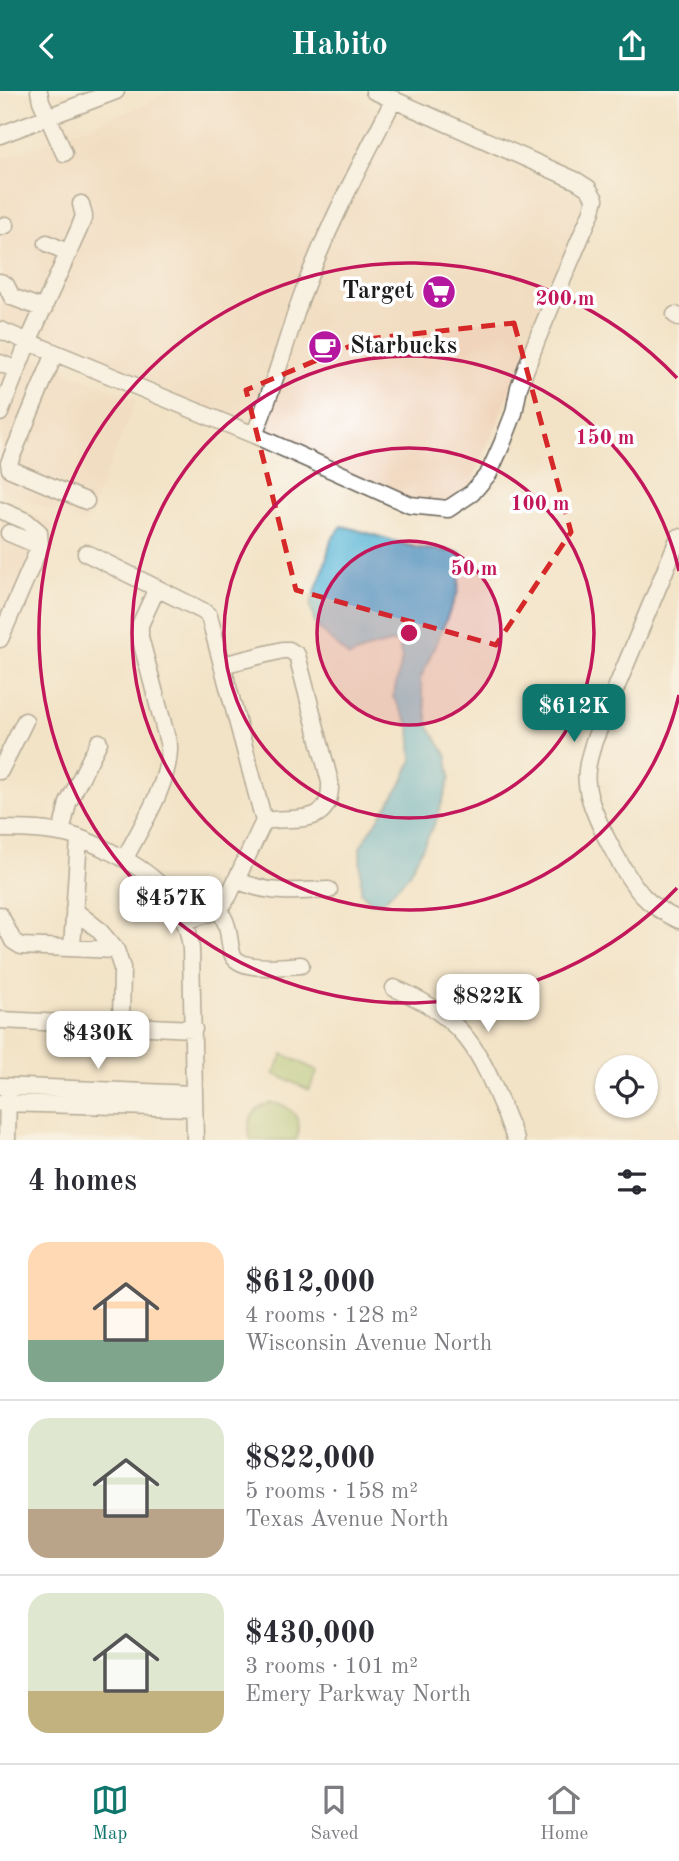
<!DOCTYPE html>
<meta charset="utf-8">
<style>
body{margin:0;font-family:"Old Standard TT",serif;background:#f7f7f7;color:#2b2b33;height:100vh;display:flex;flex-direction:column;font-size:26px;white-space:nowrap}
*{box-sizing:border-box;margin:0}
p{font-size:23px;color:#7c7c81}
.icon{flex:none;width:38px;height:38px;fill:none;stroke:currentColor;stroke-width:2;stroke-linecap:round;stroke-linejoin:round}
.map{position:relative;height:1049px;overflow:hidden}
.panel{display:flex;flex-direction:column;background:#fff;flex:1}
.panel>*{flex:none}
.buttons{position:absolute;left:595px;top:964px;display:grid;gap:14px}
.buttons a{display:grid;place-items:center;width:63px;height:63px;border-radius:50%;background:#fff;box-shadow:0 2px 5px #0004;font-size:35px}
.price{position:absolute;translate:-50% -60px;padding:0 16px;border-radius:14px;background:#fff;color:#222;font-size:23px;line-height:46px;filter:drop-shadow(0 2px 4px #0008)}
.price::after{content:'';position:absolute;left:50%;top:42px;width:21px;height:16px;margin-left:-10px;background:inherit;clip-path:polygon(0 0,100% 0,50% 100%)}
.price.selected{background:#0f766e;color:#fff}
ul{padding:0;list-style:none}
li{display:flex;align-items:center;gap:21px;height:175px;padding:0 28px}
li+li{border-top:2px solid #e1e1e2}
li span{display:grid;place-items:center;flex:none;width:196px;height:140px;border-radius:21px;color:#555}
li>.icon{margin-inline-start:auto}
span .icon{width:84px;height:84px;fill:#fffc;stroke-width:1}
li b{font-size:30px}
h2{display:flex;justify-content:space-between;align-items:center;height:84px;padding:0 28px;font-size:30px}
header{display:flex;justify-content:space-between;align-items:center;height:91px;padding:0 28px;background:#0f766e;color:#fff;font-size:32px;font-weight:600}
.tabs{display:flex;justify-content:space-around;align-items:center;height:98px;border-top:2px solid #e1e1e2;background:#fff;font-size:19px;color:#7c7c81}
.tabs a{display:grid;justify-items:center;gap:4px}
.tabs .selected{color:#0f766e}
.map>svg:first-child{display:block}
</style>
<header><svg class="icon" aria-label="back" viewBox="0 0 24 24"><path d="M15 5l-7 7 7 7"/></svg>Habito<svg class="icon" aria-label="share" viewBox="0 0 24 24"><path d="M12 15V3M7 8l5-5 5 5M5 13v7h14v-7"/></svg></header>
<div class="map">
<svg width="679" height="1049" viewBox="0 0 679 1049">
<rect width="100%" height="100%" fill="#fff"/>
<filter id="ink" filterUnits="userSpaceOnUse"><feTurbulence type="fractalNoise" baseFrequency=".0143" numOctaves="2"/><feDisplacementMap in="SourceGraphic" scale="14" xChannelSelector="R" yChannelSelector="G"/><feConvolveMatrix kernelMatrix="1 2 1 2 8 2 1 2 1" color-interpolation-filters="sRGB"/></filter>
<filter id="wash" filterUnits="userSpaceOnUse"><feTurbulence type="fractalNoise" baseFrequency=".00686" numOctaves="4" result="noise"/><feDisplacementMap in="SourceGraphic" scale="28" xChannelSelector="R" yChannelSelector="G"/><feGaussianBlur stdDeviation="1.57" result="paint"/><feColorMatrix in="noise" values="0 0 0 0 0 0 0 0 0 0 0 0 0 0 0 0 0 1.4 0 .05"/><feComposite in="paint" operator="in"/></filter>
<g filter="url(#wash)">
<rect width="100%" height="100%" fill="#f2e3c7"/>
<path fill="#f0d5bc" d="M167,0h169l249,107 2,10 -117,280 -23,18 -36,-5 -411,-181v-160l18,-8 128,-48z
M0,252l137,57 -52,124 -85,-36z
M0,411l55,23 -53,129 -2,-1z"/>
<path fill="#a0c36d" stroke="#5e7044" stroke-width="2" d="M283,963l35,17 -9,19 -35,-16z
M270,1012c21,0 35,17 26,37h-45c-6,-18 1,-31 19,-37z"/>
<path fill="#51b0d0" stroke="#366676" stroke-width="2" d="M342,435c25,6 50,15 76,22 15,3 29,0 44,6l-4,38 -38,88 9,46 18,30 3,22 -14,43 -28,55 -26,27 -11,-1 -10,-10 -1,-45 42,-64 10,-23 -2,-34 -17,-29 9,-38 -4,-18 -28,7 -21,9 -34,-32 -5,-20 14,-37 7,-28z"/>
</g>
<g filter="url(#ink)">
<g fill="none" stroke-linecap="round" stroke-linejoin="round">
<g stroke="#676258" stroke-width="19">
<path id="minor" d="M39,0l2,10 23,52
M0,44l116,-44
M0,136l6,-2
M47,152l22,10
M0,191l6,3 6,12 32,12
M675,224l4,2
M0,239l254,105c19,-45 31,-91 47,-137 25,-69 60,-134 93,-199
M55,262l-46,110 1,6 76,32
M0,272l17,7
M0,322l28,-71 51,-113 5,-13 -3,-12
M254,344l156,70 38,4 24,-16 17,-20 13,-29 12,-31 5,-26 19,-50 54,-126 3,-12 -7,-11 -11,-7 -203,-90
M0,419l26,11 13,11 1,14 -40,93
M9,442l31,13
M679,446l-85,204c-4,14 -9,28 -7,43 2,27 37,91 56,112 10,11 23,18 36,24
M86,462l117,58 6,5 55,205 -35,74 -10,15 -33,11
M222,574l61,-15h6l8,5 33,127c2,46 -34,34 -66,39
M0,680l25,-50
M0,738c20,0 39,0 59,4 16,2 31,9 46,16 44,21 81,48 86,100l4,191
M61,742l7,-30 31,-61
M125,767c17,-33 45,-75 44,-112l-29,-109v-12l17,-37
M236,789c35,15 56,11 93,10
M74,819l24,19 18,21
M219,819c12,18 8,24 13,43 6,20 52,13 69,12
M0,824l13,26 8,5 95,4 6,18 -1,58
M72,857l7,-110
M394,897c82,33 90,77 122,152
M0,929l194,9
M0,995l194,8
M0,1012l194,5
M7,1049l1,-48"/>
</g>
<use href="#minor" stroke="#fff" stroke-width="16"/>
</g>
</g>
<path d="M0 0H679V1049H0ZM514,232l57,209 -75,113 -200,-55 -50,-200 121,-51z" fill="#f2e3c7" fill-opacity=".55" fill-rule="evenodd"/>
<path fill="none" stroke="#d62828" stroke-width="5" stroke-dasharray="14 9" stroke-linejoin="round" d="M514,232l57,209 -75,113 -200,-55 -50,-200 121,-51z"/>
<circle cx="409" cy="542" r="92" fill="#c2185b" fill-opacity=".12"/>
<g fill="none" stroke="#c2185b" stroke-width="3.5">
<circle cx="409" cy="542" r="92"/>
<circle cx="409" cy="542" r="185"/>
<path d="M679 604A277 277 0 1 1 679 480"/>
<path d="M677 797A370 370 0 1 1 677 287"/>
</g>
<defs>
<g id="supermarket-disc" transform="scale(1.75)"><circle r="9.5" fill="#b5179e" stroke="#fff"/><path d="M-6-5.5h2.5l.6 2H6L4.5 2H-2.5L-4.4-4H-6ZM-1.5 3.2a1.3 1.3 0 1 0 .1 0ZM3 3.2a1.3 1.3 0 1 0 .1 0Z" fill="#fff"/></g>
<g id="cafe-disc" transform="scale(1.75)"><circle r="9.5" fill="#b5179e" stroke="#fff"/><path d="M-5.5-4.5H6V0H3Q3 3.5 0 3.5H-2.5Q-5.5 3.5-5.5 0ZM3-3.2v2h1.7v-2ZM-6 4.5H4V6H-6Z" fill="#fff"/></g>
</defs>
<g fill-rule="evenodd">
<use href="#supermarket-disc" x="439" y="201"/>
<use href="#cafe-disc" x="325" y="256"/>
</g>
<g text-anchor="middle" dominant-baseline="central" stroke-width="7" stroke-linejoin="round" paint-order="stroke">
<g font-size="24" font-weight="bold" fill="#1c1c1c" stroke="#fff" text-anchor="end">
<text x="414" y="201">Target</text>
<text x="350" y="256" text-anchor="start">Starbucks</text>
</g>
</g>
<circle cx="409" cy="542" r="10" fill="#c2185b" stroke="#fff" stroke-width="3.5"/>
<g font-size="21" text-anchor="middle" font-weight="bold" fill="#c2185b" stroke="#fff" stroke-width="7" stroke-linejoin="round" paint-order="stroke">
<text x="565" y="214">200 m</text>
<text x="605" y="353">150 m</text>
<text x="540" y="419">100 m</text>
<text x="474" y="484">50 m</text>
</g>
</svg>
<div class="buttons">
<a><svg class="icon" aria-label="locate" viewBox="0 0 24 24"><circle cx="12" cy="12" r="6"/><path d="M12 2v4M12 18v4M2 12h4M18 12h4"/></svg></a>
</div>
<b class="price selected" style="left:574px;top:653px">$612K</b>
<b class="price" style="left:171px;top:845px">$457K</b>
<b class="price" style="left:488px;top:943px">$822K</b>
<b class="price" style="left:98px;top:980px">$430K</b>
</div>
<section class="panel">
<h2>4 homes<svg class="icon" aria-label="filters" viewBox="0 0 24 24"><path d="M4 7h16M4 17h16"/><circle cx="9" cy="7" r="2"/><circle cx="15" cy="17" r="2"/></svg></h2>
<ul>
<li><span style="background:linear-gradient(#ffd9b3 70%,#7fa58c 0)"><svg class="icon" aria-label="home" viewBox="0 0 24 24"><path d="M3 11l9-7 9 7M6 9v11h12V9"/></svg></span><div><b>$612,000</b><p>4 rooms · 128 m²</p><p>Wisconsin Avenue North</p></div></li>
<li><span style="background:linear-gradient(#dfe7d0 65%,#b9a48a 0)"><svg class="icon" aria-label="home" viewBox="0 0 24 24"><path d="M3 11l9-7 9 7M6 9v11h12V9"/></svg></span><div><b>$822,000</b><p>5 rooms · 158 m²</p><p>Texas Avenue North</p></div></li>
<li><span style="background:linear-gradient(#dfe7d0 70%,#c2b280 0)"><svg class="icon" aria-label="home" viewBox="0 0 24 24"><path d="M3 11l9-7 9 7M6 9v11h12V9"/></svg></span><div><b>$430,000</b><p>3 rooms · 101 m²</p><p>Emery Parkway North</p></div></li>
</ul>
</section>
<nav class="tabs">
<a class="selected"><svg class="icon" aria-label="map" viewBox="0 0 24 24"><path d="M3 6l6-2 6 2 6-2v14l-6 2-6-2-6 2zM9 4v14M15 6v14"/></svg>Map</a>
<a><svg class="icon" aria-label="saved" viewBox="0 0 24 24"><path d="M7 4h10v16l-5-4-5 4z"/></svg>Saved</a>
<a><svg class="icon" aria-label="home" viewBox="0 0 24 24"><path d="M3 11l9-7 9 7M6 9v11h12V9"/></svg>Home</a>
</nav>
